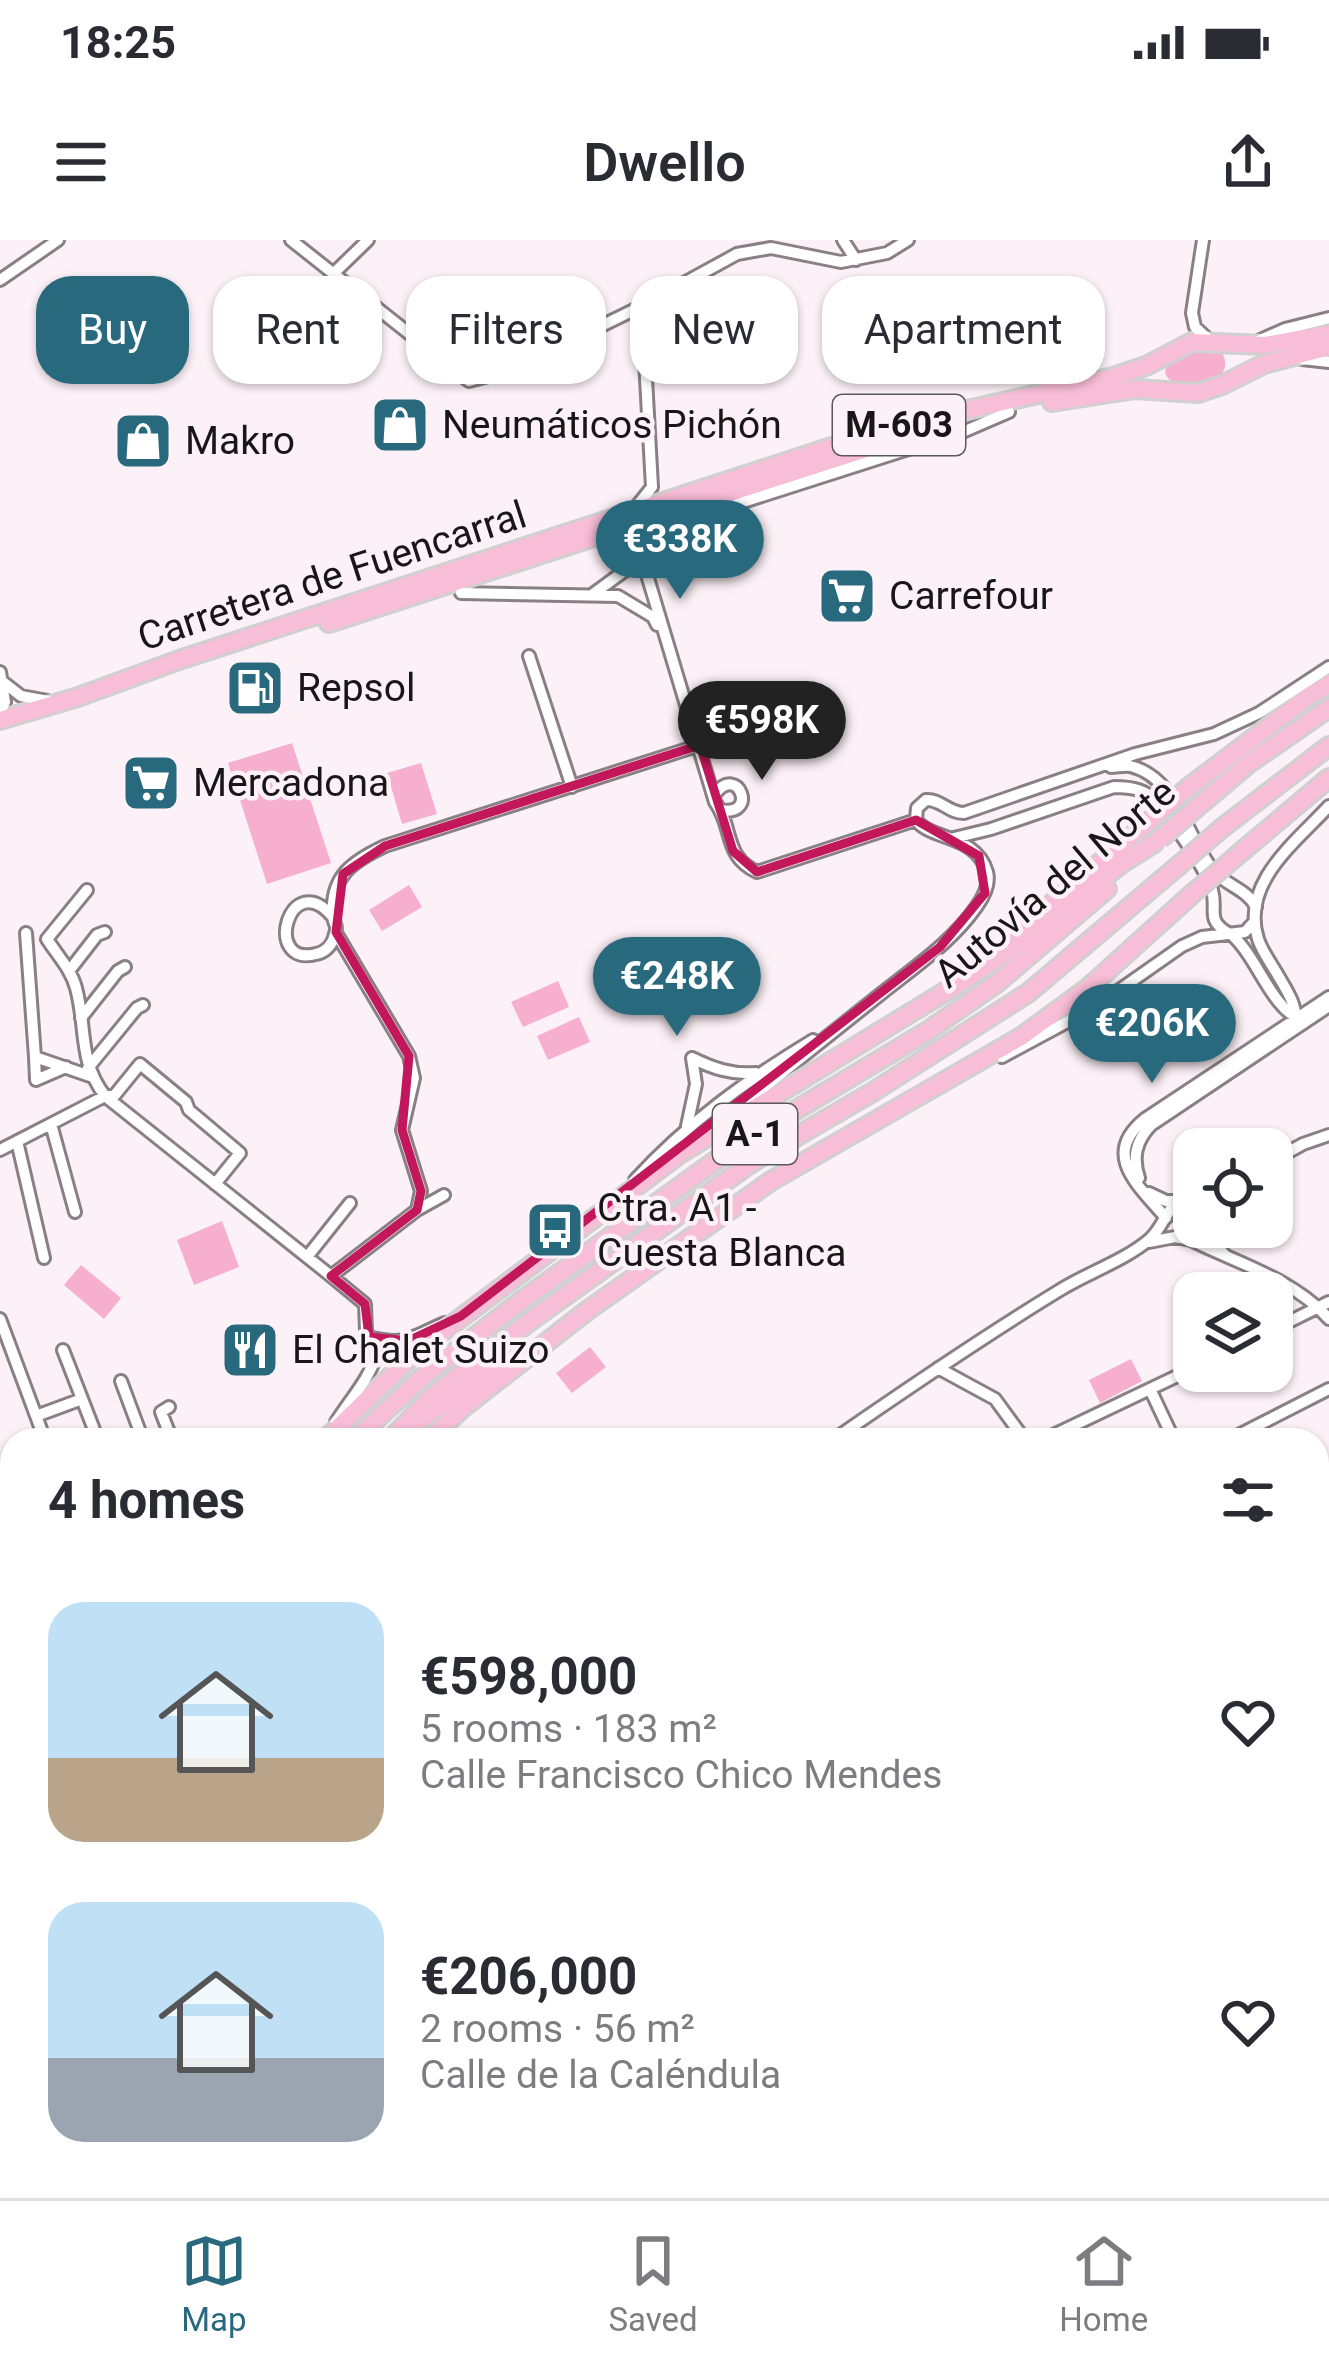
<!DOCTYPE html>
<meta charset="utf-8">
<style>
body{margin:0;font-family:Roboto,sans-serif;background:#f2f2f3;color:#2b2b33;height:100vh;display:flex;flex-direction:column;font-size:45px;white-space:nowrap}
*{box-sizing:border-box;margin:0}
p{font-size:39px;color:#7c7c81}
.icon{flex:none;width:66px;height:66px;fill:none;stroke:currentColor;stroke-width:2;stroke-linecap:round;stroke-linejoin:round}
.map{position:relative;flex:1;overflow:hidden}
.drawer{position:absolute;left:0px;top:1188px;width:1329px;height:771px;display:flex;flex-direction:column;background:#fff;border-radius:36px 36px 0 0;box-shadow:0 3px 9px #0004}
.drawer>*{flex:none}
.guide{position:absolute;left:36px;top:36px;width:1257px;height:108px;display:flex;gap:24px}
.controls{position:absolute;left:1173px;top:888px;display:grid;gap:24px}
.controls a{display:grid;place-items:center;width:120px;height:120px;border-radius:24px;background:#fff;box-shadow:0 3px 9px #0004;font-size:60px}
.price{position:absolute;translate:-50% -102px;padding:0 27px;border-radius:42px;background:#28697d;color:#fff;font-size:39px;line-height:78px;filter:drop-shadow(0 3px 6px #0008)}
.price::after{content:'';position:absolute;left:50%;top:72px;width:36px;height:27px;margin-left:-18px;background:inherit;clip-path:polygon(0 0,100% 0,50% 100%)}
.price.active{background:#222;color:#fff}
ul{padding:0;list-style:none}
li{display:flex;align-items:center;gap:36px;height:300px;padding:0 48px}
li span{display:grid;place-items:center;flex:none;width:336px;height:240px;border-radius:36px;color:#555}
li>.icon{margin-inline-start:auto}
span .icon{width:144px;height:144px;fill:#fffc;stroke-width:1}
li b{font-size:51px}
h2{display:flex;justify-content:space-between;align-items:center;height:144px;padding:0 48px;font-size:51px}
.pill{padding:0 42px;border-radius:36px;background:#fff;box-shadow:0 3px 9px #0004;font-size:42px;line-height:108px}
.pill.active{background:#28697d;color:#fff}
.status{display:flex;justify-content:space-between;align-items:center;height:84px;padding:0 60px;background:#fff;direction:ltr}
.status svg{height:33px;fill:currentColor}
header{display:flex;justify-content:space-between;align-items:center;height:156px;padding:0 48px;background:#fff;font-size:54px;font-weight:600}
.tab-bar{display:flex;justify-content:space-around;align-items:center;height:168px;border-top:3px solid #e1e1e2;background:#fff;font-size:33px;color:#7c7c81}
.tab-bar a{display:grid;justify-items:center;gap:6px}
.tab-bar .active{color:#28697d}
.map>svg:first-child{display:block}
</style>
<div class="status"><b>18:25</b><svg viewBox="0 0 49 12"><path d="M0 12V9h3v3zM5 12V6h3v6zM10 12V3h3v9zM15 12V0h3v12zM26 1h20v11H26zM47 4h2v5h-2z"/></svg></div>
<header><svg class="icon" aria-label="menu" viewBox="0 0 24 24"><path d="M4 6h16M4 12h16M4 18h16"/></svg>Dwello<svg class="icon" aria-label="share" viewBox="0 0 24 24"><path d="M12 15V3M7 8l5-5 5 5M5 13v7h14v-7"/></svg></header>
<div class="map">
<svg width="1329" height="1958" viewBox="0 0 1329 1958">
<rect width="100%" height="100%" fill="#fcf1f6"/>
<path fill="#f6afcf" d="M1201,107l20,4c18,27 -27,46 -47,32 -27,-18 16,-32 27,-36z
M292,503l39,120 -64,21 -39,-121z
M421,523l16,51 -35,10 -15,-51z
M409,645l13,22 -40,24 -13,-21z
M558,741l11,26 -46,20 -12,-25z
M579,777l11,25 -42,18 -11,-24z
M222,981l17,46 -45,18 -17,-45z
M81,1025l40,33 -17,21 -40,-34z
M590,1107l16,20 -34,26 -16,-20z
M1131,1119l11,22 -42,22 -11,-23z
M9,1300l3,6v103l-12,-2v-63l6,-18z
M4,1432l8,2v157l-12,11v-170z
M12,1766v139l-12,-1v-133z"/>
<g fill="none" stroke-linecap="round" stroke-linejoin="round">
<g stroke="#8a8084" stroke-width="16">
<path id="minor" d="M291,0l178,141 42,-11 131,-64 95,-52 34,-6 70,14 46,-9 21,-13
M843,0l13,20
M1203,0l-11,73 3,14 14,13
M335,32l33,-32
M0,40l58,-40
M1258,101l27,-12 44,-11
M1302,119l27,3
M636,267l16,-20 -10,-181
M461,353l157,3 35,21 4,8
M593,354l49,-36
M529,416l43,131
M0,432l5,30 -5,11
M3,442l18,14 27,5
M1111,527c6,0 13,-2 19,-1 47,11 57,72 83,104 13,16 34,19 43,37
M715,554c23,-31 44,23 6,16
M916,580l-159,52c-34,-16 -23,-44 -42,-70l-73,-244c0,-17 9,-24 23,-31l300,-96 44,-19
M916,580l1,-12 9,-8c15,-1 22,13 38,13l171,-59 79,-20 45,-21 70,-46
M954,598l37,-9 123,-42c20,0 31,3 45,16 15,23 46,63 53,87 6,20 -7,29 16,43
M87,650l-40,49c10,16 24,30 29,49 11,40 2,73 29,108h9l26,-32 46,38 3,8 51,43 -25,31
M333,677c-44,-52 -71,51 -17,37 10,-2 17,-10 19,-20 3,-11 -1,-7 -2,-18 -3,-40 20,-55 52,-70l315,-101
M26,693l9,124 55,19
M1231,694c26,23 39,71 68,85
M69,731l28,-36 8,-3
M81,778l37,-47 7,-4
M1295,783c3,-18 -10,-35 -19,-51 -6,-10 -14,-21 -18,-33 -18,-56 38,-97 71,-133
M35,817l1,23 30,-13
M1002,817l93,-50 87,-61 20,-9 43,-5 9,-10
M88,828l49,-60 6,-3
M722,881c53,-43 106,-85 160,-128 33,-26 71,-52 95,-87 7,-10 13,-23 10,-34 -11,-38 -56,-31 -71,-52
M51,884l24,88
M687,886l9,-42 -4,-26c20,10 40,17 64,15
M17,901l27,117
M0,910l105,-54 226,180 34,28 1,27 11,22c-8,27 -26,45 -41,69
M1272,921l31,-17 26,-9
M1139,938c-7,-21 -3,-37 12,-53l178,-119
M635,940c52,-57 112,-100 178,-140
M1149,953l17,8h28
M417,970l27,-15
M1166,978c-27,-32 -66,-63 -21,-99l184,-122
M1207,987l10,19 8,9
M1149,1002l26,-5 16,3c46,23 103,39 138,79
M307,1017l43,-54
M331,1036l86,-66 4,-19 -19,-61 12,-52 -5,-22 -73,-123
M0,1079l45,121
M1272,1090l57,-28
M369,1097c38,10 42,0 76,-14
M63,1110l35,90
M938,1128l57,31 30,41
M121,1141l22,59
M1150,1149l24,51
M169,1167l-8,5 11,28
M36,1176l46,-17
M833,1200c75,-52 150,-103 227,-150 29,-18 64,-29 90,-51 12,-11 15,-26 27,-37
M1043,1200l151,-72
M1229,1200l100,-51
M1317,1252l12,-4
M1317,1430l12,-2
M1317,1630l12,-2
M1317,1841l12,2
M0,1871l12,1
M1317,1939l12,1
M235,1947l17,11
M271,1947l5,11
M1,1958l6,-61
M181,1958l9,-11
M1156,1958l10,-11"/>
</g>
<g stroke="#d1d0d1" stroke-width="20">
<path id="major" d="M0,1255l12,32
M0,1417l12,7"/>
</g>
<g stroke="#d1d0d1" stroke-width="22">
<path id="highway" d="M1052,162l83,-13 63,4 24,-8 42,-21 65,-17
M329,383l576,-187 46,-11
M0,480l78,-23 101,-37 717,-234 217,-49 33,-11 46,-24 73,3 64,-11
M1189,547l120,-91 20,-12
M1202,563l46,-39 81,-56
M1222,588l107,-82
M1240,613l89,-75
M1017,693l131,-111
M419,1181l41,-30 47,-30
M325,1200l93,-90 263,-197 290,-177 50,-34 100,-78 33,-21
M354,1200l66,-61 101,-78 215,-155 190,-114 71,-49 110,-94
M390,1200l41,-43 102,-78 218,-156 120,-70 157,-100 150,-127
M428,1200l37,-34 123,-96 183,-129 250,-144 67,-49 103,-93
M0,1614l12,-12
M0,1648l12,-12
M0,1680l12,-10
M0,1716l12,-10
M0,1765l12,-5"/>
</g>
<use href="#minor" stroke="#fff" stroke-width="10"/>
<use href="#major" stroke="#fbd7e7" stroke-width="14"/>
<use href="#highway" stroke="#f8bdd7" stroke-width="16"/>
<g stroke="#d1d0d1" stroke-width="22" stroke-linecap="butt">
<path id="highway-bridge" d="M1148,582l41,-35
M1160,599l42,-36
M1178,626l44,-38
M1191,655l49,-42"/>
</g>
<use href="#highway-bridge" stroke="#f8bdd7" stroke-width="16"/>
</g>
<path fill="none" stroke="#c2185b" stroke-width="9" stroke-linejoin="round" d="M700,505l33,106 24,21 159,-52 63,36 6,37 -45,54 -479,369 -53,25 -39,-4 -4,-33 -34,-28 86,-66 4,-19 -19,-61 7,-74 -73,-124 7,-58 42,-28z"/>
<defs>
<g id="shop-square" transform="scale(3)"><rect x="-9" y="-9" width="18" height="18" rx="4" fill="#28697d" stroke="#fcf1f6"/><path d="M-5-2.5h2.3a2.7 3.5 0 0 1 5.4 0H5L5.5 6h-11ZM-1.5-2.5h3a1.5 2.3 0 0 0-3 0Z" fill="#fff"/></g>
<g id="supermarket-square" transform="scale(3)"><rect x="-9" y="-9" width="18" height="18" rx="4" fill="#28697d" stroke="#fcf1f6"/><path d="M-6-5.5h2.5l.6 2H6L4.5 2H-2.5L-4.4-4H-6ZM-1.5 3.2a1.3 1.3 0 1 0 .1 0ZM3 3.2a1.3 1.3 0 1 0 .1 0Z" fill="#fff"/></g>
<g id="fuel-square" transform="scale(3)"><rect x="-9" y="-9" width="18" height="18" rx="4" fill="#28697d" stroke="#fcf1f6"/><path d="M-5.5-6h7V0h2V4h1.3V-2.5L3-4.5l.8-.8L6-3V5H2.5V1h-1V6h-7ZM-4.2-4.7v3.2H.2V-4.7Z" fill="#fff"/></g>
<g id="bus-square" transform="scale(3)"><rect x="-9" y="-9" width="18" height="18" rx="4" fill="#28697d" stroke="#fcf1f6"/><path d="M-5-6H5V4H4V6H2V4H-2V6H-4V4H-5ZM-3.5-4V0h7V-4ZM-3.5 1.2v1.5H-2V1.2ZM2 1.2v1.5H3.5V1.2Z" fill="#fff"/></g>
<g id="restaurant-square" transform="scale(3)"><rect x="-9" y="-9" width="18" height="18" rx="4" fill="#28697d" stroke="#fcf1f6"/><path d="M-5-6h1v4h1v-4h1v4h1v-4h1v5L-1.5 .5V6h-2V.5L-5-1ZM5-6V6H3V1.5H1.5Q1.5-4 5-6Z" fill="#fff"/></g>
</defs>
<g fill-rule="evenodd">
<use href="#shop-square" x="400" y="185"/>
<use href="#shop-square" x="143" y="201"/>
<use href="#supermarket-square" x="847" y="356"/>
<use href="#fuel-square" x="255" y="448"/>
<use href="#supermarket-square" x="151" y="543"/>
<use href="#bus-square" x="555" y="990"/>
<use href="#restaurant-square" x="250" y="1110"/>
</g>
<g text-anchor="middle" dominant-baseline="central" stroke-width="9" stroke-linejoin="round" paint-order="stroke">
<g fill="#fcf1f6" stroke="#5d585a" stroke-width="3">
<rect x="833" y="155" width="132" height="60" rx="9"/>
<rect x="713" y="864" width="84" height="60" rx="9"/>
</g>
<g font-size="36" font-weight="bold" fill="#191617">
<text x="899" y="185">M-603</text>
<text x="755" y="894">A-1</text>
</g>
<g font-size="39" fill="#191617" stroke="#fcf1f6" text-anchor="start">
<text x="442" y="185">Neumáticos Pichón</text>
<text x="185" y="201">Makro</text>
<text x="889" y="356">Carrefour</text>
<text x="297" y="448">Repsol</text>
<text x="193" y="543">Mercadona</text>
<text x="597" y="968">Ctra. A1 -<tspan x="597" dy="45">Cuesta Blanca</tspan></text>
<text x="292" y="1110">El Chalet Suizo</text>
</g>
<g font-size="39" fill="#191617" stroke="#fcf1f6">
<text transform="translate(332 336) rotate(-18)">Carretera de Fuencarral</text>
<text transform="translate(1055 643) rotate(-40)">Autovía del Norte</text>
</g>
</g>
</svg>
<div class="controls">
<a><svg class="icon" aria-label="locate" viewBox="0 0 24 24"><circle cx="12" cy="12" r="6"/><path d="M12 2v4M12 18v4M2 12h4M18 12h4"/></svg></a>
<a><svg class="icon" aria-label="layers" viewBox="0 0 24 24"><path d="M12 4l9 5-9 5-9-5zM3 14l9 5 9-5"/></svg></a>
</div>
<b class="price" style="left:680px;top:362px">€338K</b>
<b class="price active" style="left:762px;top:543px">€598K</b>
<b class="price" style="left:677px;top:799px">€248K</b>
<b class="price" style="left:1152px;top:846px">€206K</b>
<div class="guide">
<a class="pill active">Buy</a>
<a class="pill">Rent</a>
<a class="pill">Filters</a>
<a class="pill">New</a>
<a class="pill">Apartment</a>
</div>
<section class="drawer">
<h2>4 homes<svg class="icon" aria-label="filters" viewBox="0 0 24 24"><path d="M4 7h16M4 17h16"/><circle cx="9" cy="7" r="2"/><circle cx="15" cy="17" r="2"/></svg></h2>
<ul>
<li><span style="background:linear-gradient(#bfe0f5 65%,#b9a48a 0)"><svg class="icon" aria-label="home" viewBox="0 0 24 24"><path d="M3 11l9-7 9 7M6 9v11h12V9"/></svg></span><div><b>€598,000</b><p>5 rooms · 183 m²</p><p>Calle Francisco Chico Mendes</p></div><svg class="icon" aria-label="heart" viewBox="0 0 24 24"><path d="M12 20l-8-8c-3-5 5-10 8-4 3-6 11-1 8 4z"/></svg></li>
<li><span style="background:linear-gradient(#bfe0f5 65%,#9aa5b1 0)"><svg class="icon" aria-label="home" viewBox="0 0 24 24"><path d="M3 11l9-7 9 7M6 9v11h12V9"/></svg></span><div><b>€206,000</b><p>2 rooms · 56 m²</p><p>Calle de la Caléndula</p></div><svg class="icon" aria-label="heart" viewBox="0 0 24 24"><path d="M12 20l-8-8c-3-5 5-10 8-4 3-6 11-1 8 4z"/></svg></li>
</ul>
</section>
</div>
<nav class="tab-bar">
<a class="active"><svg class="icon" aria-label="map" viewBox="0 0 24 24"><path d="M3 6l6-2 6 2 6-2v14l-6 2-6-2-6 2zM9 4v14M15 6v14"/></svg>Map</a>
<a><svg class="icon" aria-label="saved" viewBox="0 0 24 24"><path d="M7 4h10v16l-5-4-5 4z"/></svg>Saved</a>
<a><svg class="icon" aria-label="home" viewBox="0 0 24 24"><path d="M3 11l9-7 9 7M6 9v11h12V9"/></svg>Home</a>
</nav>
